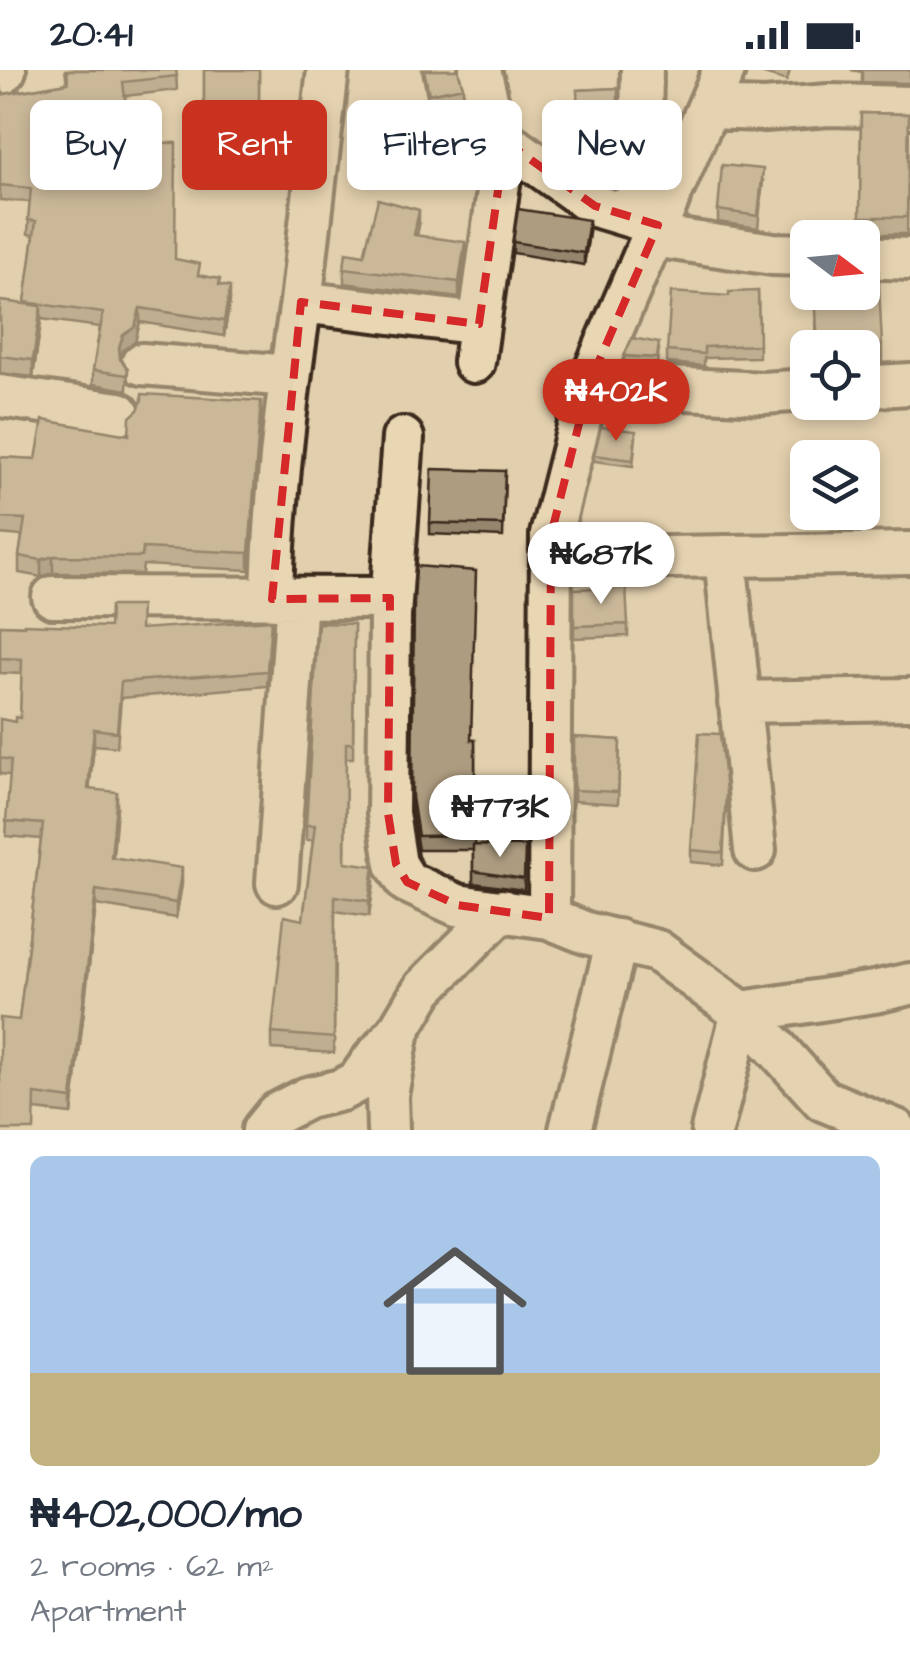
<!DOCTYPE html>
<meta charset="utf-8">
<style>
body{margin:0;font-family:"Architects Daughter",sans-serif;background:#f2f2f3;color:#1f2937;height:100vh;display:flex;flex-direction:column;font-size:38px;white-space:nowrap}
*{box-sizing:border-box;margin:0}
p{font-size:32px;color:#747a83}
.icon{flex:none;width:55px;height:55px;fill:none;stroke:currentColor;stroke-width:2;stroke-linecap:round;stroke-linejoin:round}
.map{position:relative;height:1060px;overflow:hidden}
.panel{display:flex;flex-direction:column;background:#fff;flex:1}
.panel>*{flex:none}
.hud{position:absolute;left:30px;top:30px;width:850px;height:90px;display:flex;gap:20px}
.needle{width:65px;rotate:106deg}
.buttons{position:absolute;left:790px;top:150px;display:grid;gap:20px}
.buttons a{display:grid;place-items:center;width:90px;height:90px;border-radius:15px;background:#fff;box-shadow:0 5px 15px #0003;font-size:50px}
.price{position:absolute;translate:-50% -85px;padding:0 22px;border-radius:35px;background:#fff;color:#222;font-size:32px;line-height:65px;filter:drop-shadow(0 2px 5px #0008)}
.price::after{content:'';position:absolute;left:50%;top:60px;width:30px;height:22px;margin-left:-15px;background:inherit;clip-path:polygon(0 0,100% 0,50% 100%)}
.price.active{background:#c8321e;color:#fff}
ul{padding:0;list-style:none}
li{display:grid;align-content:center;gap:20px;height:530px;padding:0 30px}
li+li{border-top:2px solid #e0e1e3}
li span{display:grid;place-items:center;height:310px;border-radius:15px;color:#555}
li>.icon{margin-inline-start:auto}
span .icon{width:180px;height:180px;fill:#fffc;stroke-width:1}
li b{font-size:42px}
.chip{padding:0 35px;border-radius:15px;background:#fff;box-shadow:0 5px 15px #0003;font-size:35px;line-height:90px}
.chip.active{background:#c8321e;color:#fff}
.status{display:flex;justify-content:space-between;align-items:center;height:70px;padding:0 50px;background:#fff;direction:ltr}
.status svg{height:28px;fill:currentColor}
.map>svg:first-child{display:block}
</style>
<div class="status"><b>20:41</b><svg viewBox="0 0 49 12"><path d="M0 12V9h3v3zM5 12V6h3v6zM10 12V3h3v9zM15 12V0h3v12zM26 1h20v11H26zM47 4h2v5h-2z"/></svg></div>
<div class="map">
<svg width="910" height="1060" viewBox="0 0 910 1060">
<rect width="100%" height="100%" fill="#e2cfad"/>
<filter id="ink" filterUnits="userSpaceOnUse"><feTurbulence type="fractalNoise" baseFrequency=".01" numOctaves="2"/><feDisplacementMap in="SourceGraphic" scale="20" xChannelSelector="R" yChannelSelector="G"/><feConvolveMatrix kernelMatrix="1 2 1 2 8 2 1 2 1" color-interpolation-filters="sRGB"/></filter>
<g filter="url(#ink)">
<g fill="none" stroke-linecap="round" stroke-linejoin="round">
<g stroke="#3b2a1e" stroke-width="48">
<path id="minor" d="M328,0l-27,232 178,22
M480,0l8,33 17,38 90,65 63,19
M724,0l-135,314 -38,151 -2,383 37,15 71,18 92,67 74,82 73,30
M0,6l5,-6
M708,38l57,2 64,-5 81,2
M632,147l8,-36 2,-111
M652,166l121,18 35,1
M862,187l48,2
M474,292l31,-221
M142,294l148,12
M589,314l174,9 45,-3
M862,317l48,-3
M0,326l119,17
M403,368l-13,178 -2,197 8,51 11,18 50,23 92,13
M725,486l30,294
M551,489l359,-6
M53,527l338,1
M272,529c2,-99 14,-199 29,-297
M739,632l171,-3
M277,813l20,-285
M263,1060l13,-16 31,-16 34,-8 17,-9 15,-21 24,-27
M388,1060l-1,-35 12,-65 25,-42 78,-78
M570,1060l47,-190
M712,1060l30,-118 132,-20 36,-8"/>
</g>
<use href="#minor" stroke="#e9d6b3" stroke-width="40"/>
</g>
<path fill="#96866e" stroke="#3b2a1e" stroke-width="2.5" d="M65,0h111l1,20 -52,6 5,46 45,117 25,17 20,9 10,16 -6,35 -84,-14 -5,20 -12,8 -3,7 8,12 -1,21 -34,-6v-14l7,-43 -59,-8 -8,58 -33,-4v-72l25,3 9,-69 -6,-1 2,-32 -30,-2v-115l3,9 64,-11z
M204,0h55v64h-55z
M422,0h36l5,17v12l-34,7z
M750,0h40l-3,11z
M851,0h59v13l-48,-1v-10z
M618,18l-1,68 -37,2 -3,-68z
M861,43l48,1 -2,120h-47z
M763,111l-5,47 -40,-6v-12z
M419,155l-2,10 48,22 -6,41 -115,-15v-15l20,-13z
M589,162l-5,33 -71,-12v-11z
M758,221l1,66 -55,1v8l-37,-3v-12l62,-55z
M814,222h48l20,53v17l-20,1v-15h-45z
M659,279l-2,15 -33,-2v-6z
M261,348l-12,152 -106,-5 -1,9 -89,-1 -12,4 -22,-4v-17l3,-20 -22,-2v-77l36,2 93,-24z
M636,367l-3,29 -39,-5v-6z
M505,401l-2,66 -73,-3v-11z
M414,533l57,137h4v105l50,1 -1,44 -51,-7v-33h-55l-6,-39z
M354,554l-1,134h-7l-1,104 29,20 -5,34 -34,-5 -1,142 -62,-4v-16l31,-113 10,-80h-7v-15z
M628,554v12l-54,2v-12z
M0,555l271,10 -4,51 -146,12 -4,49 -23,-2 -5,44 28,18 -4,50 69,27 -6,34 -80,-13 -24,209 -37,-4 -16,-90 22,-181 -35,-3 4,-61 -10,-1v-55l15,3 5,-4 2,-44 -22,-1z
M574,667l46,3 -2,64 -44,-3z
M726,734l-3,61 -32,-3v-12z"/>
<path fill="#7a6d5a" stroke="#3b2a1e" stroke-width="2.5" d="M419,140v15l-5,25v-15z
M589,150v12l-5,33v-12z
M465,172v15l-6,41v-16z
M230,217v14l-6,35v-15z
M41,236v17l-8,54v-17z
M140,238v14l-5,20 -12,8 -4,11v-14l4,-12z
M261,331v17l-12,152v-17z
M53,486v17l-12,4v-17z
M94,659v16l-6,59v-15z
M117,722v15l-6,65v-15z
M374,796v16l-5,34v-15z
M182,798v16l-6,34v-15z
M96,820v15l-24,209v-15z"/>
<path fill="#ae9c80" stroke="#3b2a1e" stroke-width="2.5" d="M67,0h109l1,6 -54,6 7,60 46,1 -1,116 25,5 -2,11 22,4 -1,6 11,2 -6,34 -84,-13 -5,19 -12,8 -4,12 1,12 8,10 -1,6 -34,-5 10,-57 -78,-11 11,-81 -8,-1 3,-32 -31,-3v-90l68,-12z
M204,0h55v52h-55z
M424,0h34l5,17 -34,7z
M618,18l-1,56 -37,2 -3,-56z
M861,43l48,1 -2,103h-47z
M722,95l41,4 -5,47 -40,-6z
M378,129l41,11 -5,25 51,7 -6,40 -115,-14 2,-16 18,3z
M518,139l71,11 -5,33 -71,-11z
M862,194h16l4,81 -25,3h-39l-3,-56h47z
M758,221l1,54 -55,2v7l-37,-3 4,-59 58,4v-4z
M0,231l41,5 -8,54 -33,-4z
M632,268l27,5 -2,15 -33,-2z
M142,324l119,7 -12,152 -106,-5 -1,9 -89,-1 -12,4 -22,-4 6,-37 -25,-1v-61l36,2 7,-39 86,15 1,-18 8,-7 4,-10z
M601,357l35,4 -3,29 -39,-5z
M432,399l73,2 -2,54 -73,-2z
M416,496l60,5 -5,169h4v95l-57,1 -6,-39 2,-194z
M626,517l2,37 -54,2v-37z
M110,536h31l-1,23 131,-9 -4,51 -146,11 -4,50 -23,-3 -6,60 29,3 -6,65 71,11 -6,35 -80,-13 -24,209 -37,-5 -1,36h-34v-112l19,2 24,-196 -37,-3 5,-61 -11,-2v-39l15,3v-5l5,1 2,-59 -22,-1v-33l24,1v-2l85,3z
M318,553l36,1 -1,119h-7l-1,119 29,4 -5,35 -34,-5 -1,142 -62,-5 12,-117 19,4 12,-95h-9z
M699,663l21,1 6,58 -3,61 -32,-3z
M574,667l46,3 -2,52 -44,-2z
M473,775l52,1 -1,33 -51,-8z"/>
</g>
<path d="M0 0H910V1060H0ZM505,71l90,65 63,19 -69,159 -38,151 -2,383 -92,-13 -50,-23 -11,-18 -8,-51 2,-215 -118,1 29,-297 178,22z" fill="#e2cfad" fill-opacity=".55" fill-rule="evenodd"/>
<path fill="none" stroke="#d62828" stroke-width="8" stroke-dasharray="20 12" stroke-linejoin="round" d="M505,71l90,65 63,19 -69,159 -38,151 -2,383 -92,-13 -50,-23 -11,-18 -8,-51 2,-215 -118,1 29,-297 178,22z"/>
</svg>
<div class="buttons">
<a><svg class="needle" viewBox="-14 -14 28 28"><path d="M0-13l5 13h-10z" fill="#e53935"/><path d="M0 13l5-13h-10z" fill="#747a83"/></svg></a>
<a><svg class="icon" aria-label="locate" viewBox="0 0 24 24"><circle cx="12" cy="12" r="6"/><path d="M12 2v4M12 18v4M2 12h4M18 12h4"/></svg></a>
<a><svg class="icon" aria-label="layers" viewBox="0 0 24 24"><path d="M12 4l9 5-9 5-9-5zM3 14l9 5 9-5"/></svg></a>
</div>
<b class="price active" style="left:616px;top:374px">₦402K</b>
<b class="price" style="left:601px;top:537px">₦687K</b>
<b class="price" style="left:500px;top:790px">₦773K</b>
<div class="hud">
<a class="chip">Buy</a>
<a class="chip active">Rent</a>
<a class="chip">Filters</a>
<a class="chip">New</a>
</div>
</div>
<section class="panel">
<ul>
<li><span style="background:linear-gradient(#a9c7e8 70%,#c2b280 0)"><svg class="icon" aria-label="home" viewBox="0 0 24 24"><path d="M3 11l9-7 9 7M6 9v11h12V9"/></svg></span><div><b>₦402,000/mo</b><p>2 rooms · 62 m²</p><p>Apartment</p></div></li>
</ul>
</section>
